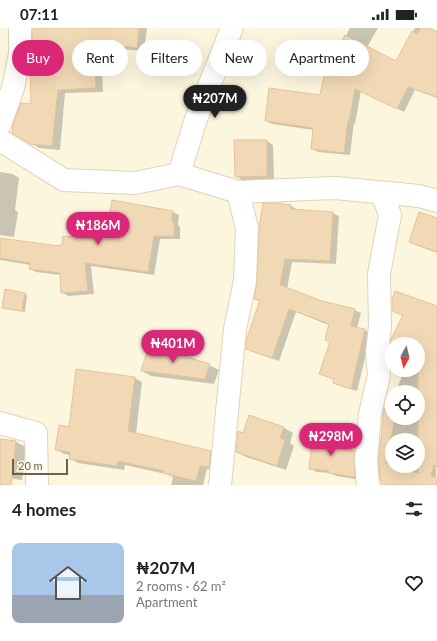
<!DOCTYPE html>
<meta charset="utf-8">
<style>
body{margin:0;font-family:Lato,sans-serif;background:#f6f6f6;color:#222;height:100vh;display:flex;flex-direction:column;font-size:15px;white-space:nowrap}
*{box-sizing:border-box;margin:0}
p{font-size:13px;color:#767676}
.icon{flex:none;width:22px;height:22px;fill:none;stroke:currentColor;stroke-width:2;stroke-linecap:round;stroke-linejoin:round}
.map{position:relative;height:457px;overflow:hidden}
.drawer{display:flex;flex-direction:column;background:#fff;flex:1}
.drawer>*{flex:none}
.banner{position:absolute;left:12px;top:12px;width:413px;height:36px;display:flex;gap:8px}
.needle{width:26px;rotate:187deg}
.buttons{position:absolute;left:385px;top:309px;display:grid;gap:8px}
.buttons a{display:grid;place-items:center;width:40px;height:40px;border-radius:50%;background:#fff;box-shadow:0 4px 16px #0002;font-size:20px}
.scale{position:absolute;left:12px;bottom:10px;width:56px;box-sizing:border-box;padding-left:4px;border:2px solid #735e46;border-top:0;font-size:11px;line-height:14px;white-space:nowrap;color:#735e46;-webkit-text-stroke:3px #fffae5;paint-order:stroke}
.price{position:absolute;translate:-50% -34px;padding:0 9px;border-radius:14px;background:#db2777;color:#fff;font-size:13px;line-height:26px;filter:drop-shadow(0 1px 2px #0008)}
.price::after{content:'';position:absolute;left:50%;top:24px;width:12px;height:9px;margin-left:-6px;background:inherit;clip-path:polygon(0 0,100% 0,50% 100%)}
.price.selected{background:#222;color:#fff}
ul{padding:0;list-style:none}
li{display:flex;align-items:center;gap:12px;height:100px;padding:0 12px}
li span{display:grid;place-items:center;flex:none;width:112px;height:80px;border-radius:8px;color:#555}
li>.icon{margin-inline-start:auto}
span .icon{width:48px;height:48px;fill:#fffc;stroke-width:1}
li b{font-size:17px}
h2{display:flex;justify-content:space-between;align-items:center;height:48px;padding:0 12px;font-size:17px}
.chip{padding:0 14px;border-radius:18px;background:#fff;box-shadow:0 4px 16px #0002;font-size:14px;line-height:36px}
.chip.selected{background:#db2777;color:#fff}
.status{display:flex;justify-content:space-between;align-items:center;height:28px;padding:0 20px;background:#fff;direction:ltr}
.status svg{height:11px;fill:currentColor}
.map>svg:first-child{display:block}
</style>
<div class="status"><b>07:11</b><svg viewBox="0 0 49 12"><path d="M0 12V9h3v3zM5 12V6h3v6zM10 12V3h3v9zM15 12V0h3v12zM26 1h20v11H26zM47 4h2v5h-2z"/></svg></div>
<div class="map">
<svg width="437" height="457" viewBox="0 0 437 457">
<rect width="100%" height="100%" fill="#fdf6df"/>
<path fill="#0003" fill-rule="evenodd" d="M33,0h114l-3,23 -33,-3v2h-10l2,42 -38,1 -5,57 -21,-2 -8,-5z
M350,0h28l-11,19 30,15 18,-34h13l9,5v65l-22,-8 -11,22 -43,-21 -6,33 -1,-1 -4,32 -32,-3 -6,-4 2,-18 -42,-6 -6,-3 55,-25 4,-20z
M267,113l6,4 1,35h-32l-6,-4z
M0,144l13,2 6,4 -4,32 3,2 -4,25 -14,-2z
M291,178l7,4 35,3 6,3 -3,48 -44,-2 -5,27 35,13 32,8 7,3 -4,15 8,2 6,4 -14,57 -16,-5 -7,-4 1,-2 -14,-6 9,-31 -4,-3 3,-15 -33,-13 -17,49 -26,-9 -6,-4 14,-46 -6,-3z
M173,184l6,3 -1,10 2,2v12h-20l-6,36 -63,-9 3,28 -26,2 -6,-4 -1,-17 -25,-3 -6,-3v-4l-30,-5v-21l58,8 48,-6z
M437,191v34l-19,-7 -8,-4z
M24,266l3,1 -2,17 -19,-3 -3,-2z
M437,279l-1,178h-54l7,-74 3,-8v15h26v-26h-22l8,-22h14v-26h-26v12l-1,-1 1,-16 11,-23 -10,-5zM392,412h26v26h-26z
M209,337l10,5 -5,14 -63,-8 -9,-5z
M135,350l7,4 -6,52 74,18 8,4 -1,15 -10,-2 -4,16h-32l2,-8 -7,-3 -41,-9 -1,5 -46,-7 -8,-5v-3l-6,-1 -8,-5 14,-21z
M284,400l9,5 -3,10 4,3 -8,24 -40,-13 -9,-5 7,-18z
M331,407l7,3 -1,11 17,3 6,4 1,24 -25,-4 -5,-3 -14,-1 -7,-4z
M0,412l16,2 10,5 -4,33 -22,-3z"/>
<path fill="#f2d9b6" stroke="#e5c396" d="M32,0h107l-2,20 -33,-4v3l-10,-1 2,42 -38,2 -6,56 -22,-2 -18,-11 1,-9 8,-21 10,1 -1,-35 2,-15z
M421,0h9l7,4v65l-29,-10 -11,22 -42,-20 -6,32h-1l-4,32 -33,-4 2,-21 -48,-7 4,-33 51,7 4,-19 21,-41 51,26 16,-30 5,3z
M234,112h33v36l-32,1z
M112,172l61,11 -1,11h2v14h-20l-6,36 -63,-9 3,28 -27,2 -1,-20 -31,-4 1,-6 -30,-5v-20l58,8v-1h4l1,-9 42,4z
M263,175h13l15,2v4l42,3 -3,49 -45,-2 -5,26 42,16 33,8 -4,17 14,3 -14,60 -18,-6 1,-4 -15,-5 11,-32 -5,-2 4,-16 -40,-15 -17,49 -26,-9v-8l14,-41 -6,-1 3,-17 2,-54z
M419,184l18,6v34l-28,-10z
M5,261l20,4 -3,18 -20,-3z
M395,263l42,15v161l-3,-2 -3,11 6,2v7h-56l1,-4h-2l-1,-21 5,-52 8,2v8h3l-9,45 6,2v1l26,7v-129h-26v13l-2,-1 1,-17 12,-24 -11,-4v-12z
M149,317l61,19 -5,15 -64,-8z
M76,341l59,8 -7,54 83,20 -2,16 -9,-1 -4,15 -33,-8 1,-2 -46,-10 -1,5 -48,-7 1,-7 -15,-2 4,-25 10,2z
M249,387l35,12 -4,11 5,2 -8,26 -41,-14 2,-21 5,2z
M313,404l19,2 -2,13 24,4 1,26 -27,-4 1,-2 -20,-2z
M0,411l16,2 -5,44h-11z"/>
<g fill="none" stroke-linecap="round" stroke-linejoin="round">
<g stroke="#e0d3bb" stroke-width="24">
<path id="minor" d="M232,0l-36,91 -17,55 59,18
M0,96l13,-36 7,-34v-26
M0,112l64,40 71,3 44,-9
M0,395l36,10 1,52
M220,457l15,-156 10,-48 2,-53 -9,-36 97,-4 84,8 18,5
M368,457l-2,-25 4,-46 9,-39 -2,-23 3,-26 -1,-52 11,-59 -8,-22"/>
</g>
<use href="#minor" stroke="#fff" stroke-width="22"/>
</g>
</svg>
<div class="buttons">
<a><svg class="needle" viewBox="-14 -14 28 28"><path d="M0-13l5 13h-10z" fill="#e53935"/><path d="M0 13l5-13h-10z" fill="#767676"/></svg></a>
<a><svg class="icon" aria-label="locate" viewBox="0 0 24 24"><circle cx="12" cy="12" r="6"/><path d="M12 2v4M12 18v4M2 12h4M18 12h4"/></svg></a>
<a><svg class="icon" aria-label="layers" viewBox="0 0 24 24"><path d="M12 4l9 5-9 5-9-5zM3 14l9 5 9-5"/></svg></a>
</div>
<div class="scale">20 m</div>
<b class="price selected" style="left:215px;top:91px">₦207M</b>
<b class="price" style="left:98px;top:218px">₦186M</b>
<b class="price" style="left:173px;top:336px">₦401M</b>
<b class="price" style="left:331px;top:429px">₦298M</b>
<div class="banner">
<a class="chip selected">Buy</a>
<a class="chip">Rent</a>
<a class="chip">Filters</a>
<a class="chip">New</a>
<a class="chip">Apartment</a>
</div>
</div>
<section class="drawer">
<h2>4 homes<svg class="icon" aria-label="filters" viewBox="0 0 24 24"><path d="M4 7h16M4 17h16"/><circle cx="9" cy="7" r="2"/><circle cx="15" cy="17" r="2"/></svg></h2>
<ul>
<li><span style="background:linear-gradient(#a9c7e8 65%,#9aa5b1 0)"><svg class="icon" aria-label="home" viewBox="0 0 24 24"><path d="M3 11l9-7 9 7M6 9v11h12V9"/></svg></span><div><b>₦207M</b><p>2 rooms · 62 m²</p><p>Apartment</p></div><svg class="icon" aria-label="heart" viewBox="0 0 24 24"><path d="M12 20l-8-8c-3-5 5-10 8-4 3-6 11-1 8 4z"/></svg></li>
</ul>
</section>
